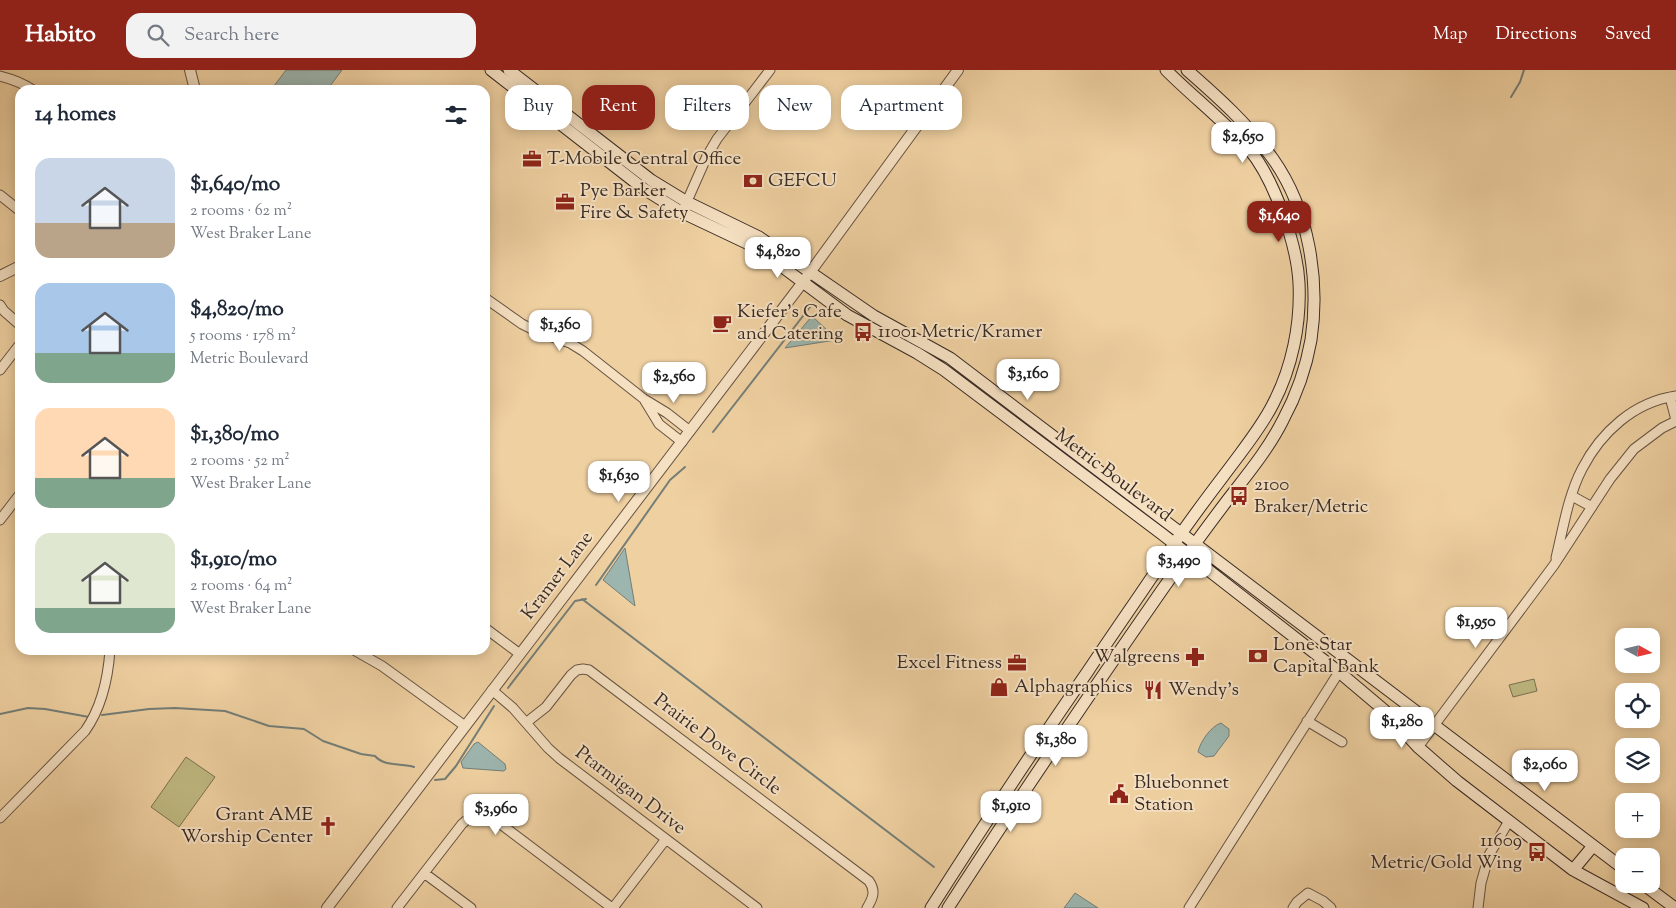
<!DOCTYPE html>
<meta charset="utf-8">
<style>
body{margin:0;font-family:"Sorts Mill Goudy",serif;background:#f2f2f3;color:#1f2937;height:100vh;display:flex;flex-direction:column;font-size:19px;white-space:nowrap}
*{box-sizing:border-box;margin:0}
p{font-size:16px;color:#747a83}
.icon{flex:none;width:28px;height:28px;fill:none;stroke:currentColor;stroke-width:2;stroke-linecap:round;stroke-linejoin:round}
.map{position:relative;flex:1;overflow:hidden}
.side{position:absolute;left:15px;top:15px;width:475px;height:570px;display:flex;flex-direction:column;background:#fff;border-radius:15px;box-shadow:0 2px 12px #0003}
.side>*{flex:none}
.guide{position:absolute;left:505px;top:15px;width:475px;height:45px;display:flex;gap:10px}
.needle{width:32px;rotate:98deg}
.fabs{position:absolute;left:1615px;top:558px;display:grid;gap:10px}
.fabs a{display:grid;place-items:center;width:45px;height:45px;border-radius:10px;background:#fff;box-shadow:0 2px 12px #0003;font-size:25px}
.price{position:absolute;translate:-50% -42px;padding:0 11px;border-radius:10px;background:#fff;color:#222;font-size:16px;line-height:32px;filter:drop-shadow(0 1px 2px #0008)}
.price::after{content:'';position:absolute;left:50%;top:30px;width:15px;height:11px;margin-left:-8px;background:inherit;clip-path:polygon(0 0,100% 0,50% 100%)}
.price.on{background:#8f2418;color:#fff}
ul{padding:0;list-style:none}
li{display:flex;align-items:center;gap:15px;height:125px;padding:0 20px}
li span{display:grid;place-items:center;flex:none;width:140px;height:100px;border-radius:15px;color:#555}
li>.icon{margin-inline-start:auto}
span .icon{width:60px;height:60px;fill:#fffc;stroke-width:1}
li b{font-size:21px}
h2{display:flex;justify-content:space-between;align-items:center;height:60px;padding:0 20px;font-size:21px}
.pill{padding:0 18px;border-radius:15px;background:#fff;box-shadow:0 2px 12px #0003;font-size:18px;line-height:45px}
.pill.on{background:#8f2418;color:#fff}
header{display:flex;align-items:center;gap:30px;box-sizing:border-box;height:70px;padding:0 25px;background:#8f2418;color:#fff}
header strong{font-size:24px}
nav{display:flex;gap:28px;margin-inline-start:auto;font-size:18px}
.search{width:350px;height:45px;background:#f2f2f3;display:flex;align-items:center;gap:12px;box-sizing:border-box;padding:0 18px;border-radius:15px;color:#747a83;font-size:19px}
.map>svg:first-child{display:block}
</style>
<header>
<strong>Habito</strong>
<div class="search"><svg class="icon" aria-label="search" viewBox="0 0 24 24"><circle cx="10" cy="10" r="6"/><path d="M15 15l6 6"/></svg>Search here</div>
<nav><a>Map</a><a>Directions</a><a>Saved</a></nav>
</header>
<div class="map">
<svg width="1676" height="838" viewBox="0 0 1676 838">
<rect width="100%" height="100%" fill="#efd0a1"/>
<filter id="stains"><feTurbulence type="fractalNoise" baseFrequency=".004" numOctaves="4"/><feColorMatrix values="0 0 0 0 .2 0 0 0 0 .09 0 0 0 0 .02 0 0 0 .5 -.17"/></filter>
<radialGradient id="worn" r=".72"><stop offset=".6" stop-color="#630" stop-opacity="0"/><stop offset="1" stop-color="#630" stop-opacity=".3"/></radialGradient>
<path fill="#bfb981" stroke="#7c7252" d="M1534,609l3,12 -24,6 -4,-12z
M186,687l29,20 -36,50 -28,-20z"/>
<path fill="#9cb5ae" stroke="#747e77" d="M286,0h56l-15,20h-56z
M812,246l16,15 12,2 3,3 -1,3 -57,9z
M625,478l10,58 -32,-26z
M1221,653l8,6v7l-15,20 -8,1 -8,-5c2,-10 13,-26 23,-29z
M478,672l27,22 1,5 -2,2 -41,-3 -2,-6 13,-18z
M1075,823l23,15h-34z"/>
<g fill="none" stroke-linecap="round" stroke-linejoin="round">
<path stroke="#747e77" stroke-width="2" d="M1511,27l9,-15 4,-12
M713,362l97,-125
M596,515l74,-105 15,-13
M582,529l352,268
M508,618l67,-87 11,-2
M0,644l28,-6 17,1 44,8
M102,645l47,-6 26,-1 50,3 44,15 35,3 19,12 38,13 14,2c9,11 27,7 39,11
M435,710l10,-1 11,-13 38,-60"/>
<g stroke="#665443" stroke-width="11">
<path id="minor" d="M0,6c12,3 23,7 33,14
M0,125l20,16
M684,138l23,-52 10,-17 53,-69
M485,228l37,26 16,8 32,11 13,8 61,48 23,14 23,18
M0,235l4,6 16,14
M0,300l20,-26
M1670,327l6,23
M645,331l14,23 23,18
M1572,426l20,11
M0,450l20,-26
M1556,488c7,-29 12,-62 26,-89 19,-37 52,-67 94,-73
M485,558l35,26
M354,580l28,16 83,60
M492,620l21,18 35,40 11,10 198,150
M1307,651l35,21
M527,652l19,-15 25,-32 6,-5 6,-1 6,1 280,211c7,10 4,17 -2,27
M1418,677l136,-182 56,-86 24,-30 28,-21 14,-7
M0,748l85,-87c17,-24 23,-52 25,-81
M424,803l47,35
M397,838l65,-84c11,-10 18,-12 32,-5l118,89
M613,838l53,-69
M1189,838l150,-236
M1293,838l4,-6 11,-9 15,8 8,7
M1478,838l3,-25 8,-28 20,-34"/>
</g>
<g stroke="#665443" stroke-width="12">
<path id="tertiary" d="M190,0l5,20
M0,206l20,-10
M327,838l476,-626 155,-212"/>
</g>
<g stroke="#392b24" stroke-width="13">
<path id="secondary" d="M491,0l153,119 37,23 76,36 90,67 70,38 27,17 218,164 177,138 45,38 34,37 39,34 116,89 70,38
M509,0l142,110 36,22 72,35 115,79 76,42 674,511
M1573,800l20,-24
M1643,814l32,24
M931,838c51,-80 103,-159 157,-237 28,-42 57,-83 84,-124 21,-32 45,-62 68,-93 12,-16 24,-32 33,-50 19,-36 28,-80 26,-121 -2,-39 -25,-104 -50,-134 -26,-29 -56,-52 -83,-79
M948,838c69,-107 141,-213 214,-318 21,-30 42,-59 64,-88 20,-26 42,-52 57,-82 13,-24 23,-52 28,-80 9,-60 -2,-130 -38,-181 -24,-34 -54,-61 -86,-89"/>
</g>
<use href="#minor" stroke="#f5e0c2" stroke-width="9"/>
<use href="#tertiary" stroke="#f5e0c2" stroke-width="10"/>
<use href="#secondary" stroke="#f5e0c2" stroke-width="11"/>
</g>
<defs>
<g id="office-bare" transform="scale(1.5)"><path d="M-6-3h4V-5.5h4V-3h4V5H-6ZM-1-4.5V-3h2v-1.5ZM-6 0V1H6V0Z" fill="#8f2418" stroke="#f5e0c2" stroke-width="2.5" paint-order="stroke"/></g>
<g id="bank-bare" transform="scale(1.5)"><path d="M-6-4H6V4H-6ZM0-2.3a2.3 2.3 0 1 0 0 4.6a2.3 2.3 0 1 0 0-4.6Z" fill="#8f2418" stroke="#f5e0c2" stroke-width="2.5" paint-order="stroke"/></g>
<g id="cafe-bare" transform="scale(1.5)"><path d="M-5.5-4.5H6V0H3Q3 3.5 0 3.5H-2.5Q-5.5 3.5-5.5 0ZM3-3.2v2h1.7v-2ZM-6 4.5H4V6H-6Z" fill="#8f2418" stroke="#f5e0c2" stroke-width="2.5" paint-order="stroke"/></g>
<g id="bus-bare" transform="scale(1.5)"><path d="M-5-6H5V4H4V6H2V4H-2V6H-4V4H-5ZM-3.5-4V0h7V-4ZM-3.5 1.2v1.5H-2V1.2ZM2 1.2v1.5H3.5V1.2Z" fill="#8f2418" stroke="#f5e0c2" stroke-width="2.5" paint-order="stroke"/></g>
<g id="pharmacy-bare" transform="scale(1.5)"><path d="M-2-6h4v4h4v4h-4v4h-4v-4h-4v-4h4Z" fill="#8f2418" stroke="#f5e0c2" stroke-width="2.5" paint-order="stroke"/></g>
<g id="shop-bare" transform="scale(1.5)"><path d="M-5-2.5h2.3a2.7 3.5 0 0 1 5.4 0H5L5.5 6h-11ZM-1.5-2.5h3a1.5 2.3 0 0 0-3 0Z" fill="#8f2418" stroke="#f5e0c2" stroke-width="2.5" paint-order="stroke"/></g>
<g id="restaurant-bare" transform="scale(1.5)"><path d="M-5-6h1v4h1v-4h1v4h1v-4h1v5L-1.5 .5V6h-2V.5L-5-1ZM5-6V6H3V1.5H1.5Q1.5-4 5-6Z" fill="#8f2418" stroke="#f5e0c2" stroke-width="2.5" paint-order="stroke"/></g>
<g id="civic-bare" transform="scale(1.5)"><path d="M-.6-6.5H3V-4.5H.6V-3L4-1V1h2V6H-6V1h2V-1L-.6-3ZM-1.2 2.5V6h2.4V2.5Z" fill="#8f2418" stroke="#f5e0c2" stroke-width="2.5" paint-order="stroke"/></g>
<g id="church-bare" transform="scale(1.5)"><path d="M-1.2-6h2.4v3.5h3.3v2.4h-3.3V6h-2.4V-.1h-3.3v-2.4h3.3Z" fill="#8f2418" stroke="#f5e0c2" stroke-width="2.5" paint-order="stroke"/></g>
</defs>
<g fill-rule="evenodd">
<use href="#office-bare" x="532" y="89"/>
<use href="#bank-bare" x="753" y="111"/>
<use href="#office-bare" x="565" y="132"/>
<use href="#cafe-bare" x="722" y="253"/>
<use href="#bus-bare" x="863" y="262"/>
<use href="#bus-bare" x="1239" y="426"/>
<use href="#bank-bare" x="1258" y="586"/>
<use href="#pharmacy-bare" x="1195" y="587"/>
<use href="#office-bare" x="1017" y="593"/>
<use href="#shop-bare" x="999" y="617"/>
<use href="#restaurant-bare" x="1153" y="620"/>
<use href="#civic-bare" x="1119" y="724"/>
<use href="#church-bare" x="328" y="756"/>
<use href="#bus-bare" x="1537" y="782"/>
</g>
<g text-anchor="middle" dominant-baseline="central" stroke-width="4" stroke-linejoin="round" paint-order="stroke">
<g font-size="19" fill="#392b24" stroke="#f5e0c2" text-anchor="start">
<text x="547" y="89">T-Mobile Central Office</text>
<text x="768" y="111">GEFCU</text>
<text x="580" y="121">Pye Barker<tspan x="580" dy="22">Fire &amp; Safety</tspan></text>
<text x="737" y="242">Kiefer's Cafe<tspan x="737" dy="22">and Catering</tspan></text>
<text x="878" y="262">11001 Metric/Kramer</text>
<text x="1254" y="415">2100<tspan x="1254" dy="22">Braker/Metric</tspan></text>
<text x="1273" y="575">Lone Star<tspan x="1273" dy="22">Capital Bank</tspan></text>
<text x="1180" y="587" text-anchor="end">Walgreens</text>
<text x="1002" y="593" text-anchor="end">Excel Fitness</text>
<text x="1014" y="617">Alphagraphics</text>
<text x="1168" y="620">Wendy's</text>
<text x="1134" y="713">Bluebonnet<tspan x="1134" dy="22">Station</tspan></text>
<text x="313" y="745" text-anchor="end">Grant AME<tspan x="313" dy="22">Worship Center</tspan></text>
<text x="1522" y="771" text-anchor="end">11609<tspan x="1522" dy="22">Metric/Gold Wing</tspan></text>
</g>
<g font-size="19" fill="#392b24" stroke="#f5e0c2">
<text transform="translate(1113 406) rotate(37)">Metric Boulevard</text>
<text transform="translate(558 506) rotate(-53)">Kramer Lane</text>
<text transform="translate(717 675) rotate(37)">Prairie Dove Circle</text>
<text transform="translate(630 721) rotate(37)">Ptarmigan Drive</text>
</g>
</g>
<rect width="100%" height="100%" filter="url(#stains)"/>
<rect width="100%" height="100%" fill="url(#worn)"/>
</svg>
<div class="fabs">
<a><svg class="needle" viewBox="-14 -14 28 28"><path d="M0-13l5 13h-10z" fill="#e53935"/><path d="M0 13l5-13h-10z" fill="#747a83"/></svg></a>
<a><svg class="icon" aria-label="locate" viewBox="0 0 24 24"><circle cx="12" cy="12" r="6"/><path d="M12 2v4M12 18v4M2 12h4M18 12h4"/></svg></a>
<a><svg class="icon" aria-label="layers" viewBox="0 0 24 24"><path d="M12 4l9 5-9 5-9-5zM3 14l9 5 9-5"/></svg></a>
<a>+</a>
<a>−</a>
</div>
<b class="price" style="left:1243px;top:94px">$2,650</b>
<b class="price on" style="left:1279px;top:173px">$1,640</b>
<b class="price" style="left:778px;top:209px">$4,820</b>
<b class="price" style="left:560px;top:282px">$1,360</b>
<b class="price" style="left:1028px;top:331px">$3,160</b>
<b class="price" style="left:674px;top:334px">$2,560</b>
<b class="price" style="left:619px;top:433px">$1,630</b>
<b class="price" style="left:1179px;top:518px">$3,490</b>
<b class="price" style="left:1476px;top:579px">$1,950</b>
<b class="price" style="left:1402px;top:679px">$1,280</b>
<b class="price" style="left:1056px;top:697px">$1,380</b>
<b class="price" style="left:1545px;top:722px">$2,060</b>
<b class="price" style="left:1011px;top:763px">$1,910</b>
<b class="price" style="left:496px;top:766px">$3,960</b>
<div class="guide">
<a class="pill">Buy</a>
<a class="pill on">Rent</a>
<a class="pill">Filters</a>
<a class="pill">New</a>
<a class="pill">Apartment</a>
</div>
<section class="side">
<h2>14 homes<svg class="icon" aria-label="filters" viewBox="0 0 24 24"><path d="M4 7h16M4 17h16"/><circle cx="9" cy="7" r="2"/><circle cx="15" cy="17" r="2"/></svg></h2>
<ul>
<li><span style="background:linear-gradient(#c9d6e8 65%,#b9a48a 0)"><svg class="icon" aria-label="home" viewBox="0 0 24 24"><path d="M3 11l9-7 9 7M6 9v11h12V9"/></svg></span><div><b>$1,640/mo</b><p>2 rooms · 62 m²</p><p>West Braker Lane</p></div></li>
<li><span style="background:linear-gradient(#a9c7e8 70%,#7fa58c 0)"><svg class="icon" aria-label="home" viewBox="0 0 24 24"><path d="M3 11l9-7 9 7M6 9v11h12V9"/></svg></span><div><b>$4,820/mo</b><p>5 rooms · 178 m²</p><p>Metric Boulevard</p></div></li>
<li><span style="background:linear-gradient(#ffd9b3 70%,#7fa58c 0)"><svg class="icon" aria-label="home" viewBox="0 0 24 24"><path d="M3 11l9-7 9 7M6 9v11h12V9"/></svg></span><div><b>$1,380/mo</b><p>2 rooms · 52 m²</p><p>West Braker Lane</p></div></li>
<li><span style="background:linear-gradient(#dfe7d0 75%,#7fa58c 0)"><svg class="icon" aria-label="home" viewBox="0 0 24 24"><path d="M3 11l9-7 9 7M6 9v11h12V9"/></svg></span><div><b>$1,910/mo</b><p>2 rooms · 64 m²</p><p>West Braker Lane</p></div></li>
</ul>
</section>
</div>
